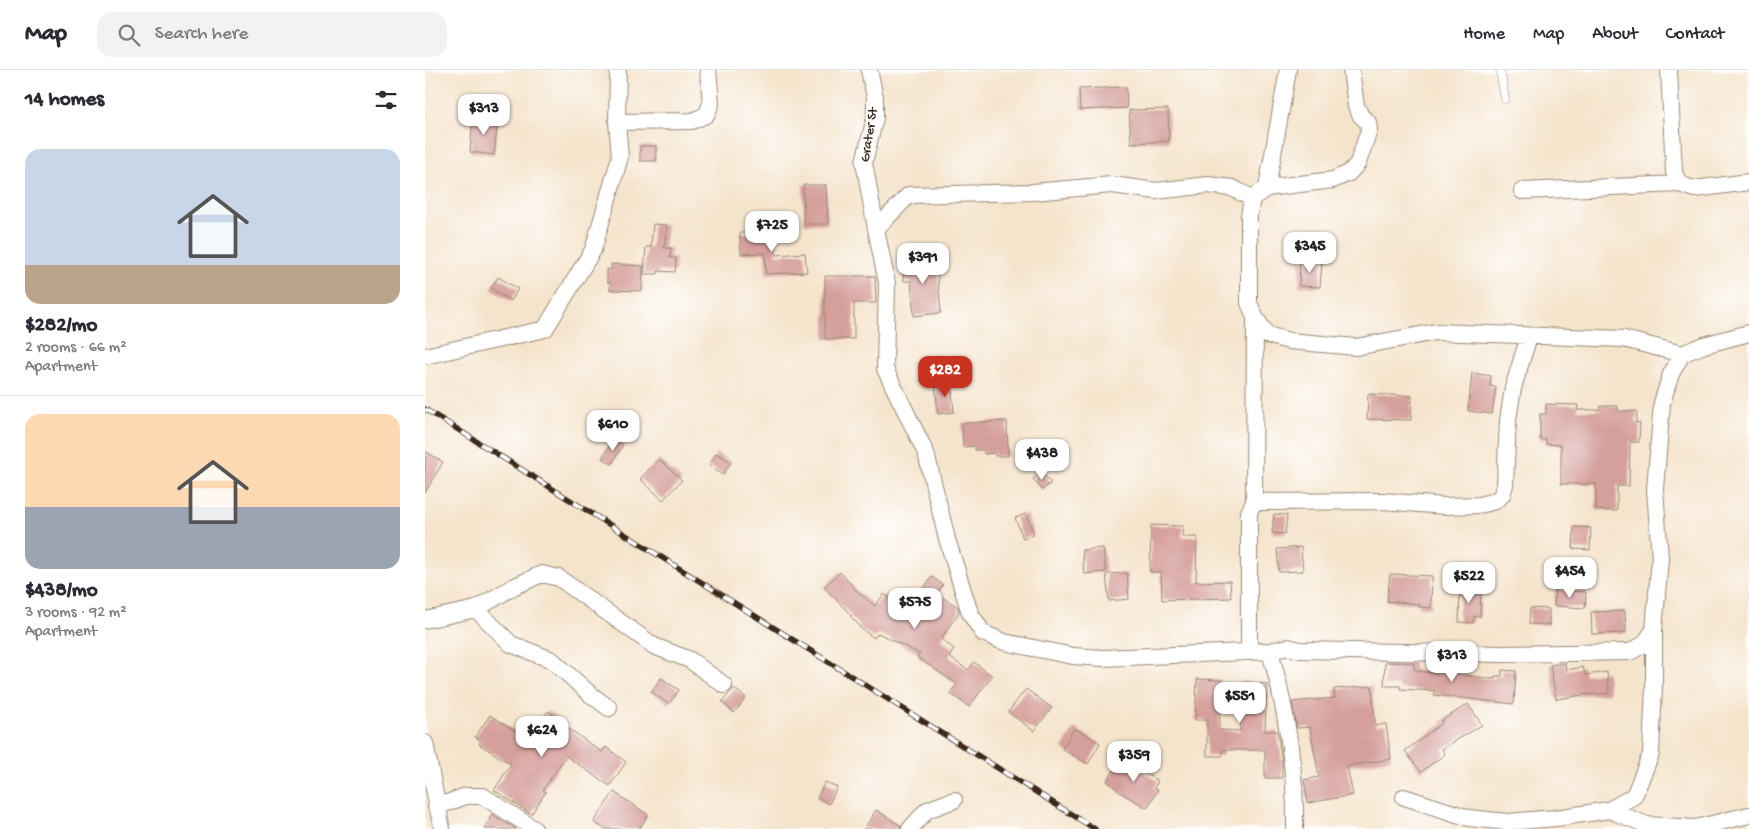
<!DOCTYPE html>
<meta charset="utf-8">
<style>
body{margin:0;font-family:"Gochi Hand",sans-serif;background:#f2f2f3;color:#2b2b33;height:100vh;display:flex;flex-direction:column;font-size:19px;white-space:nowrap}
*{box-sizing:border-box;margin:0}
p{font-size:16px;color:#7c7c81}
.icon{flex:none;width:28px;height:28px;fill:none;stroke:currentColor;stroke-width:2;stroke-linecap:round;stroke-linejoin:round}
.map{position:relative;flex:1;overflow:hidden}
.details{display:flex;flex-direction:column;background:#fff;width:425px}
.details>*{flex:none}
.price{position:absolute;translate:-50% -42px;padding:0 11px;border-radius:10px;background:#fff;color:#222;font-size:16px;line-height:32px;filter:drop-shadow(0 1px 2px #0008)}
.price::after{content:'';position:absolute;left:50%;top:30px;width:15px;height:11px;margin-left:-8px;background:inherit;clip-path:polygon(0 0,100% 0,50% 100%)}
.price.current{background:#c8321e;color:#fff}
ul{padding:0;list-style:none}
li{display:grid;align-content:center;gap:10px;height:265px;padding:0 25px}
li+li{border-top:1px solid #e1e1e2}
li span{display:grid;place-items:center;height:155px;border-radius:15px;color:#555}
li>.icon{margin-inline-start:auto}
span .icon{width:90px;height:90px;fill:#fffc;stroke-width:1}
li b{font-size:21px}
h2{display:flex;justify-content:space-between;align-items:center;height:60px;padding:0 25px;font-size:21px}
header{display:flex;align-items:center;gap:30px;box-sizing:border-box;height:70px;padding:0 25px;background:#fff;border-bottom:1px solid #e1e1e2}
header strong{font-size:24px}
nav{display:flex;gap:28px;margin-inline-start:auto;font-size:18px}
.search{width:350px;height:45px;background:#f2f2f3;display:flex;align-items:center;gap:12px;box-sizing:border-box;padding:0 18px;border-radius:15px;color:#7c7c81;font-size:19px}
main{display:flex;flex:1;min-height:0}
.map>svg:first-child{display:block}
</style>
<header>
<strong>Map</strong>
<div class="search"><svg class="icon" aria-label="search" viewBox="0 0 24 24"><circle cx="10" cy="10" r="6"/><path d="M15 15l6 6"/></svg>Search here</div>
<nav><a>Home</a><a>Map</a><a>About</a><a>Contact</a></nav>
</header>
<main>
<section class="details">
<h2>14 homes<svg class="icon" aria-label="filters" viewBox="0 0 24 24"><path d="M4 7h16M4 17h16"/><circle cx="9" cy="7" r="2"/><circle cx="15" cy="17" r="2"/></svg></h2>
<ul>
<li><span style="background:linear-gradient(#c9d6e8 75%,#b9a48a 0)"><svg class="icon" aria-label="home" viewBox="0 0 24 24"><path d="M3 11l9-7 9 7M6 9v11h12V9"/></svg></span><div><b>$282/mo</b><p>2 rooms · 66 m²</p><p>Apartment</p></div></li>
<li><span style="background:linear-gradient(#ffd9b3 60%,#9aa5b1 0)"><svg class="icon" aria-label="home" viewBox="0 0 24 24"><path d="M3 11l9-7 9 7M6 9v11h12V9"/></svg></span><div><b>$438/mo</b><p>3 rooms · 92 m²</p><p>Apartment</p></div></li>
</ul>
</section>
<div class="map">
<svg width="1324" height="759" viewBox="0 0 1324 759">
<rect width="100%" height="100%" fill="#fff"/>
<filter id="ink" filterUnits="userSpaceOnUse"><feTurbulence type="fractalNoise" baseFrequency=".02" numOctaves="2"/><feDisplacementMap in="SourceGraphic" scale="10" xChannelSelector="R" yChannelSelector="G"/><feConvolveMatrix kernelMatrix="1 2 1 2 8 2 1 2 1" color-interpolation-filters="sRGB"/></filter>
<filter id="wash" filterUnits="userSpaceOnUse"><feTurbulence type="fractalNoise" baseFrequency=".0096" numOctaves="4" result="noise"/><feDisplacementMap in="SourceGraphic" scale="20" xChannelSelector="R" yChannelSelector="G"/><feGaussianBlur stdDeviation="1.12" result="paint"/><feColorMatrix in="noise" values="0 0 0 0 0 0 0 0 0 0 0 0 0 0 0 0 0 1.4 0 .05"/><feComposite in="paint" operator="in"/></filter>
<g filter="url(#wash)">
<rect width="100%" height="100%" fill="#f5e4cc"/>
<g id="blocks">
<path fill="#d5a09c" d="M701,17l1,21 -47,2 -1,-21z
M743,39l1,32 -38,2 -2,-33z
M48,48l25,3 -4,34 -24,-3z
M215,76h16v15h-16z
M378,115h23l2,39h-24z
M228,154l14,1 -3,23h7l-1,10h6l-1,14 -17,-1v3h-14l2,-27h5z
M351,162v23l29,-2 2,19 -41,2 -1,-21 -24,1 -1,-21z
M511,187l5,56 -27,3 -3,-35h-7l-2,-21z
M875,191l22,1 -2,25 -21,-1z
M186,194l32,2 -1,25 -32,-1v-7l-3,-1v-13l4,1z
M400,206h50l1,27h-22v36h-29z
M73,207l20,12 -7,12 -20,-13z
M1047,303l19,3 -1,10 6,1 -4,27 -24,-3z
M526,311l3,31 -16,2 -3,-31z
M943,324l44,2 -1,24 -44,-1z
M1121,334l32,1 -1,5h23v-4h18v5h19l-1,12h4l-1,19h-9l-1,44h-12v25l-21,-1v-26h-35v-39l-15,-1v-5l-6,1v-26h6z
M582,351l1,35h-13v-3l-11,1v-4h-9v-4l-12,1 -1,-24z
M188,369l10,6 -11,19 -10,-6z
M0,381l18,11 -18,31z
M291,383l15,9 -8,13 -14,-9z
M234,389l23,21 -19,20 -23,-21z
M617,402l9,11 -9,7 -9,-11z
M601,444l8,21 -11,3 -8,-20z
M849,444l13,1 -2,19 -13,-1z
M726,455l32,1 -1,11h15l-1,45 34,-1 1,17 -69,2 -1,-28h-11z
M1149,457l17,1 -1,22 -17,-1z
M876,477l2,24 -24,1 -2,-23z
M678,478l3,24 -22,2 -2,-24z
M415,502l18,20 17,14 9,-12 23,17 8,-13h1l16,-21 11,8 -6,9 21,13 1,5 -18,27 13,10 -5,8 19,13 6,-8 18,14 -23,31 -19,-14 7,-9 -40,-27 3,-3 -42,-21 -4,5 -15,-11 1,-1 -10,-10 1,-1 -27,-28z
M702,503l2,26 -20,2 -3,-27z
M965,504l42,2 -1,32 -12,-1v-3l-32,-3z
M1035,516l15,1v6h6l-1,24 -6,-1 -1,7 -14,-1z
M1130,519l31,3 -1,16 -31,-2z
M1105,538l19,1v16l-20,-1z
M1200,541l1,22 -34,1 -1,-22z
M960,592l29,1v6l5,2 23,3 1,-4 14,2 -1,2 39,5v-3h7v-6l14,1 -2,33 -80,-9 1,-4 -35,-2v-3h-16z
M1140,593l1,7 17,-3 2,8 22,-3 2,21 -19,2v-1l-34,5 -6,-34z
M236,608l18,12 -10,14 -18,-12z
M772,609l24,1 -2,50 21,1 3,-49 24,2 -2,47h12l5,30v17h-17v-28h-42l-1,6h-15v-36h-12z
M947,616l3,40 11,-2 5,35 -44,7 6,29 -45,8 -4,-23 15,-3 -9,-50 -13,1 -5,-26 43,-4 -1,-9z
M309,618l12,10 -12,15 -12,-11z
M601,619l26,19 -18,23 -26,-19z
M1043,634l14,21 -40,24 3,5 -24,18 -16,-21 37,-28 -1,-2z
M123,641l12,8 -2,2 44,31 4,-5 20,15 -16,24 -44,-30 -23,34 3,2 -15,22 -37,-24 17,-26 -32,-20 2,-3 -6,-4 15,-22 38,24z
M649,658l26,15 -12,21 -26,-15z
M696,689l37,22 -4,7 4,2 -11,18 -27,-16 -13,-11z
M400,712l12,5 -8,17 -12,-6z
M189,722l34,23 -9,14h-34l-11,-7z
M451,740l25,16 -1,3h-36z
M67,744l4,3 20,12h-31z"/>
</g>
</g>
<g filter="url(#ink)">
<use href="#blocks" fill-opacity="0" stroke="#988775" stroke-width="1"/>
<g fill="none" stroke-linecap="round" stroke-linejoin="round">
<g stroke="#988775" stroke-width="9">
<path id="lane" d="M1075,0l5,29"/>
</g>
<g stroke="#988775" stroke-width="18">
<path id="street" d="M444,0l6,27v21l-11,44 12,67 11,54 -2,86 41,84 21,86 23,74 13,20 21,9 69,14 29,2 168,-7 18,-4 12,3 202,4 128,-2 14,-8 10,-14
M926,0l5,36 5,10 7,6 1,8 -11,33 -9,10 -16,7 -66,8 -15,10 -3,18v87l6,14 12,18 22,6 67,6 80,-15 188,7 58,15
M1244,0l5,102 5,12
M192,52l75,-1 14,-6 5,-11 -3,-34
M842,118l21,-118
M1097,121l157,-7 15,5 55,-7
M451,159l33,-34 124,-3 79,-7 44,6 52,-6 24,3 20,10
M0,286l120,-27 48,-79 27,-93 -3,-35 1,-52
M829,432l1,-185
M51,539l35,35 41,16 38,34 19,14
M0,550l51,-11 37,-22 29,-13 17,4 95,68 36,14 34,25
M824,581v-139l5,-10 129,-1 62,5 35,-1 15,-4 7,-6 3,-10 3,-65 5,-32 16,-52
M845,581c16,57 26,118 25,178
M0,673l17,86
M979,727l65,21 38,4 49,-4 53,-8 25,-14 17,-42 3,-68v-56l6,-72 -5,-69 7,-86 9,-29 11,-20 22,-9 45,-12
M11,737l30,-11h17l51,33
M1184,740l38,15 49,3 53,-13
M485,759l17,-19 27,-10"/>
</g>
<use href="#lane" stroke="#fff" stroke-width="8"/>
<use href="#street" stroke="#fff" stroke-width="16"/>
<g stroke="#3b2a1e" stroke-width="5.5">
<path id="rail" d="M0,339l670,420"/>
</g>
<use href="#rail" stroke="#fff" stroke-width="4" stroke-dasharray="11" stroke-linecap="butt"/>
</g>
</g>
<g text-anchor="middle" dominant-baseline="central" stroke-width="4.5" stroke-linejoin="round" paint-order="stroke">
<g font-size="14" fill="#3b2a1e" stroke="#fff">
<text transform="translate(445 65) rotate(-81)">Grater St</text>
</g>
</g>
</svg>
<b class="price" style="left:59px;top:66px">$313</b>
<b class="price" style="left:347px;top:183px">$725</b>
<b class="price" style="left:885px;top:204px">$345</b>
<b class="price" style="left:498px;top:215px">$391</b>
<b class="price current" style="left:520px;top:328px">$282</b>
<b class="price" style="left:188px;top:382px">$610</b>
<b class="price" style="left:617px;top:411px">$438</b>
<b class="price" style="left:1145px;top:529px">$454</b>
<b class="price" style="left:1044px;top:534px">$522</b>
<b class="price" style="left:490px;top:560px">$575</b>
<b class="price" style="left:1027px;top:613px">$313</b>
<b class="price" style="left:815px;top:654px">$551</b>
<b class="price" style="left:117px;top:688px">$624</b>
<b class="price" style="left:709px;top:713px">$359</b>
</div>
</main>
